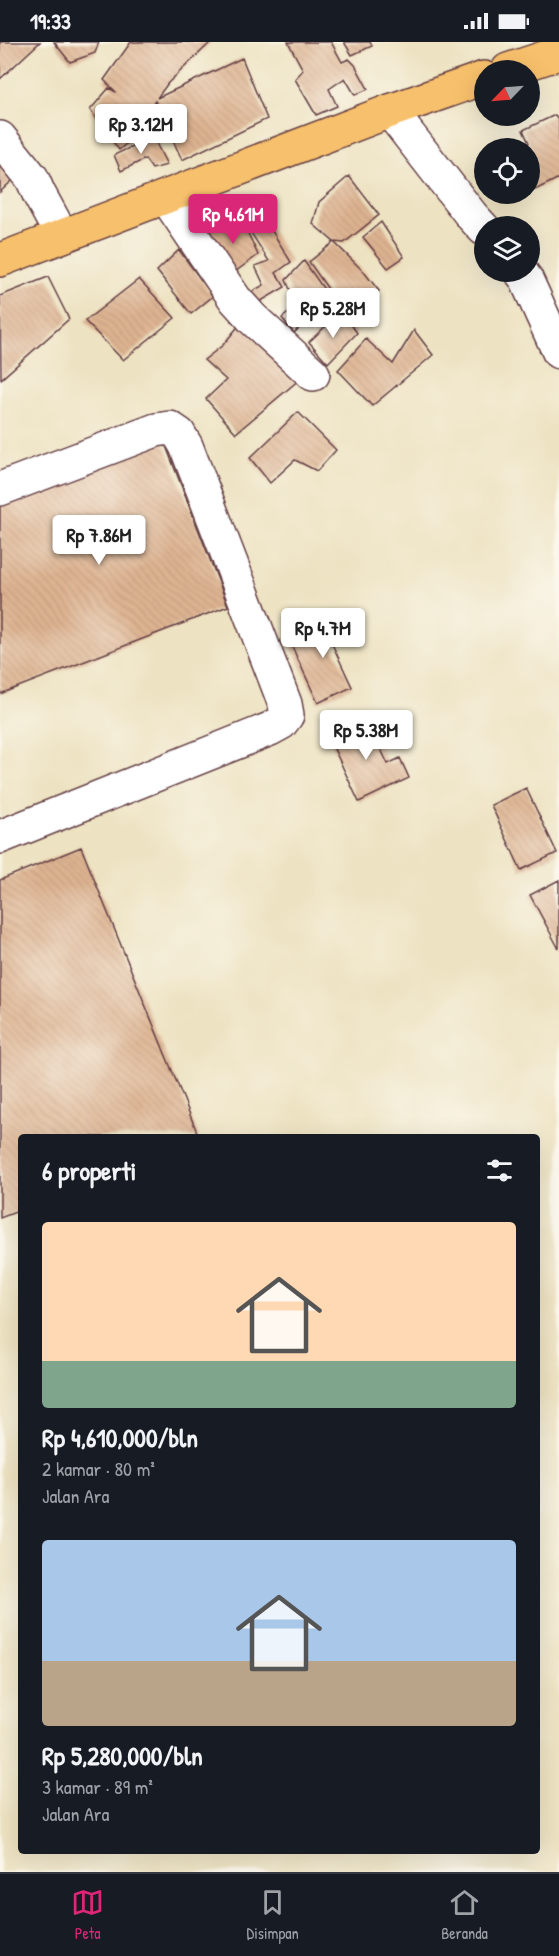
<!DOCTYPE html>
<html lang="id">
<meta charset="utf-8">
<style>
body{margin:0;font-family:"Patrick Hand",sans-serif;background:#242831;color:#f1f3f6;height:100vh;display:flex;flex-direction:column;font-size:22px;white-space:nowrap}
*{box-sizing:border-box;margin:0}
p{font-size:20px;color:#9ea1a6}
.icon{flex:none;width:33px;height:33px;fill:none;stroke:currentColor;stroke-width:2;stroke-linecap:round;stroke-linejoin:round}
.map{position:relative;flex:1;overflow:hidden}
.details{position:absolute;left:18px;top:1092px;width:522px;height:720px;display:flex;flex-direction:column;background:#171b24;border-radius:6px;box-shadow:0 6px 24px #0002}
.details>*{flex:none}
.needle{width:39px;rotate:245deg}
.buttons{position:absolute;left:474px;top:18px;display:grid;gap:12px}
.buttons a{display:grid;place-items:center;width:66px;height:66px;border-radius:50%;background:#171b24;box-shadow:0 6px 24px #0002;font-size:30px}
.price{position:absolute;translate:-50% -51px;padding:0 14px;border-radius:6px;background:#fff;color:#222;font-size:20px;line-height:39px;filter:drop-shadow(0 2px 3px #0008)}
.price::after{content:'';position:absolute;left:50%;top:36px;width:18px;height:14px;margin-left:-9px;background:inherit;clip-path:polygon(0 0,100% 0,50% 100%)}
.price.selected{background:#db2777;color:#fff}
ul{padding:0;list-style:none}
li{display:grid;align-content:center;gap:12px;height:318px;padding:0 24px}
li span{display:grid;place-items:center;height:186px;border-radius:6px;color:#555}
li>.icon{margin-inline-start:auto}
span .icon{width:108px;height:108px;fill:#fffc;stroke-width:1}
li b{font-size:26px}
h2{display:flex;justify-content:space-between;align-items:center;height:72px;padding:0 24px;font-size:26px}
.status{display:flex;justify-content:space-between;align-items:center;height:42px;padding:0 30px;background:#171b24;direction:ltr}
.status svg{height:16px;fill:currentColor}
.menu{display:flex;justify-content:space-around;align-items:center;height:84px;border-top:2px solid #363941;background:#171b24;font-size:16px;color:#9ea1a6}
.menu a{display:grid;justify-items:center;gap:3px}
.menu .selected{color:#db2777}
.map>svg:first-child{display:block}
</style>
<div class="status"><b>19:33</b><svg viewBox="0 0 49 12"><path d="M0 12V9h3v3zM5 12V6h3v6zM10 12V3h3v9zM15 12V0h3v12zM26 1h20v11H26zM47 4h2v5h-2z"/></svg></div>
<div class="map">
<svg width="559" height="1830" viewBox="0 0 559 1830">
<defs>
<pattern id="building-back-hatch" width="6" height="6" patternUnits="userSpaceOnUse" patternTransform="scale(1.5)"><rect width="6" height="6" fill="#deb491"/><path d="M-1 5l2 2M0 0l6 6M5-1l2 2" fill="none" stroke="#c09a7d"/></pattern>
</defs>
<rect width="100%" height="100%" fill="#fbf7ec"/>
<filter id="ink" filterUnits="userSpaceOnUse"><feTurbulence type="fractalNoise" baseFrequency=".0167" numOctaves="2"/><feDisplacementMap in="SourceGraphic" scale="12" xChannelSelector="R" yChannelSelector="G"/><feConvolveMatrix kernelMatrix="1 2 1 2 8 2 1 2 1" color-interpolation-filters="sRGB"/></filter>
<filter id="wash" filterUnits="userSpaceOnUse"><feTurbulence type="fractalNoise" baseFrequency=".008" numOctaves="4" result="noise"/><feDisplacementMap in="SourceGraphic" scale="24" xChannelSelector="R" yChannelSelector="G"/><feGaussianBlur stdDeviation="1.35" result="paint"/><feColorMatrix in="noise" values="0 0 0 0 0 0 0 0 0 0 0 0 0 0 0 0 0 1.4 0 .05"/><feComposite in="paint" operator="in"/></filter>
<g filter="url(#wash)">
<rect width="100%" height="100%" fill="#ede2c1"/>
<g id="blocks">
<path fill="url(#building-back-hatch)" d="M0,0h40l-40,37z
M54,0h45l-4,11 -25,9z
M131,0h80l-43,41 -11,15 85,-40 25,61 -85,41 -27,-59 -12,17 5,7 -29,25 -29,-40 19,-22 7,4 -12,-12z
M288,0h43l11,20 7,-3 6,6 13,24 -13,6 -10,-17 -16,11 8,17 -21,9 -21,-36 8,-9z
M344,0h26l2,4 -20,9z
M555,73l4,5v58l-24,12 -5,-11v-31h-12l11,-5 -6,-13z
M153,95l14,28 -15,4 -7,-10 -24,12 -7,-16z
M0,113l18,20 -18,17z
M349,134l30,39 -35,28 -10,-1 -21,-18 6,-22z
M253,158l38,62 -15,11 9,14 -29,17 -7,-11 15,-8 -9,-19 14,-5 -35,-55z
M241,176l17,37 -26,19 -18,-20 -4,-26z
M381,180l23,35 -16,11 -25,-31z
M334,200l30,30 15,19 -16,17 -17,9 -20,-17 -32,33 -12,-15 15,-12 -11,-26 18,-19 26,37 3,-2 -24,-34z
M179,208l34,46 -22,18 -34,-43z
M48,235l21,42 -68,60 -1,-83z
M139,237l36,39 -52,42 -38,-39z
M346,275l11,16 -29,30 -19,-21 20,-19 3,6z
M245,276l55,61 -64,54 -30,-34 20,-19 -22,-20 19,-15z
M414,288l19,25 -61,51 -34,-36 28,-31 27,25z
M298,370l38,38 -19,21 -22,-11 -25,23 -20,-25z
M164,399l64,165 -228,88v-190z
M341,574l9,20 -18,8 20,43 -34,16 -29,-63z
M366,676l22,46 12,-6 9,20 -50,24 -31,-66z
M526,746l31,65 -36,17 -30,-65z
M81,805l118,290h-178v73l-21,8v-338z
M559,838v69l-29,-54z"/>
</g>
</g>
<g filter="url(#ink)">
<use href="#blocks" fill-opacity="0" stroke="#623c42" stroke-width="1.5"/>
<g fill="none" stroke-linecap="round" stroke-linejoin="round">
<g stroke="#623c42" stroke-width="36">
<path id="minor" d="M390,69l82,105 12,13
M0,96l32,40 7,16 23,42
M166,155l69,102 18,20 60,55
M521,230l5,7 33,73
M0,447l156,-59 14,-2 9,6 7,12 99,258 2,11 -6,8 -11,6 -270,108"/>
</g>
<g stroke="#623c42" stroke-width="36">
<path id="major" d="M508,28l51,-17
M0,218l390,-149 94,-33"/>
</g>
<use href="#minor" stroke="#fff" stroke-width="33"/>
<use href="#major" stroke="#f7c06c" stroke-width="33"/>
</g>
</g>
</svg>
<div class="buttons">
<a><svg class="needle" viewBox="-14 -14 28 28"><path d="M0-13l5 13h-10z" fill="#e53935"/><path d="M0 13l5-13h-10z" fill="#9ea1a6"/></svg></a>
<a><svg class="icon" aria-label="locate" viewBox="0 0 24 24"><circle cx="12" cy="12" r="6"/><path d="M12 2v4M12 18v4M2 12h4M18 12h4"/></svg></a>
<a><svg class="icon" aria-label="layers" viewBox="0 0 24 24"><path d="M12 4l9 5-9 5-9-5zM3 14l9 5 9-5"/></svg></a>
</div>
<b class="price" style="left:141px;top:113px">Rp 3.12M</b>
<b class="price selected" style="left:233px;top:203px">Rp 4.61M</b>
<b class="price" style="left:333px;top:297px">Rp 5.28M</b>
<b class="price" style="left:99px;top:524px">Rp 7.86M</b>
<b class="price" style="left:323px;top:617px">Rp 4.7M</b>
<b class="price" style="left:366px;top:719px">Rp 5.38M</b>
<section class="details">
<h2>6 properti<svg class="icon" aria-label="filters" viewBox="0 0 24 24"><path d="M4 7h16M4 17h16"/><circle cx="9" cy="7" r="2"/><circle cx="15" cy="17" r="2"/></svg></h2>
<ul>
<li><span style="background:linear-gradient(#ffd9b3 75%,#7fa58c 0)"><svg class="icon" aria-label="home" viewBox="0 0 24 24"><path d="M3 11l9-7 9 7M6 9v11h12V9"/></svg></span><div><b>Rp 4,610,000/bln</b><p>2 kamar · 80 m²</p><p>Jalan Ara</p></div></li>
<li><span style="background:linear-gradient(#a9c7e8 65%,#b9a48a 0)"><svg class="icon" aria-label="home" viewBox="0 0 24 24"><path d="M3 11l9-7 9 7M6 9v11h12V9"/></svg></span><div><b>Rp 5,280,000/bln</b><p>3 kamar · 89 m²</p><p>Jalan Ara</p></div></li>
</ul>
</section>
</div>
<nav class="menu">
<a class="selected"><svg class="icon" aria-label="map" viewBox="0 0 24 24"><path d="M3 6l6-2 6 2 6-2v14l-6 2-6-2-6 2zM9 4v14M15 6v14"/></svg>Peta</a>
<a><svg class="icon" aria-label="saved" viewBox="0 0 24 24"><path d="M7 4h10v16l-5-4-5 4z"/></svg>Disimpan</a>
<a><svg class="icon" aria-label="home" viewBox="0 0 24 24"><path d="M3 11l9-7 9 7M6 9v11h12V9"/></svg>Beranda</a>
</nav>
